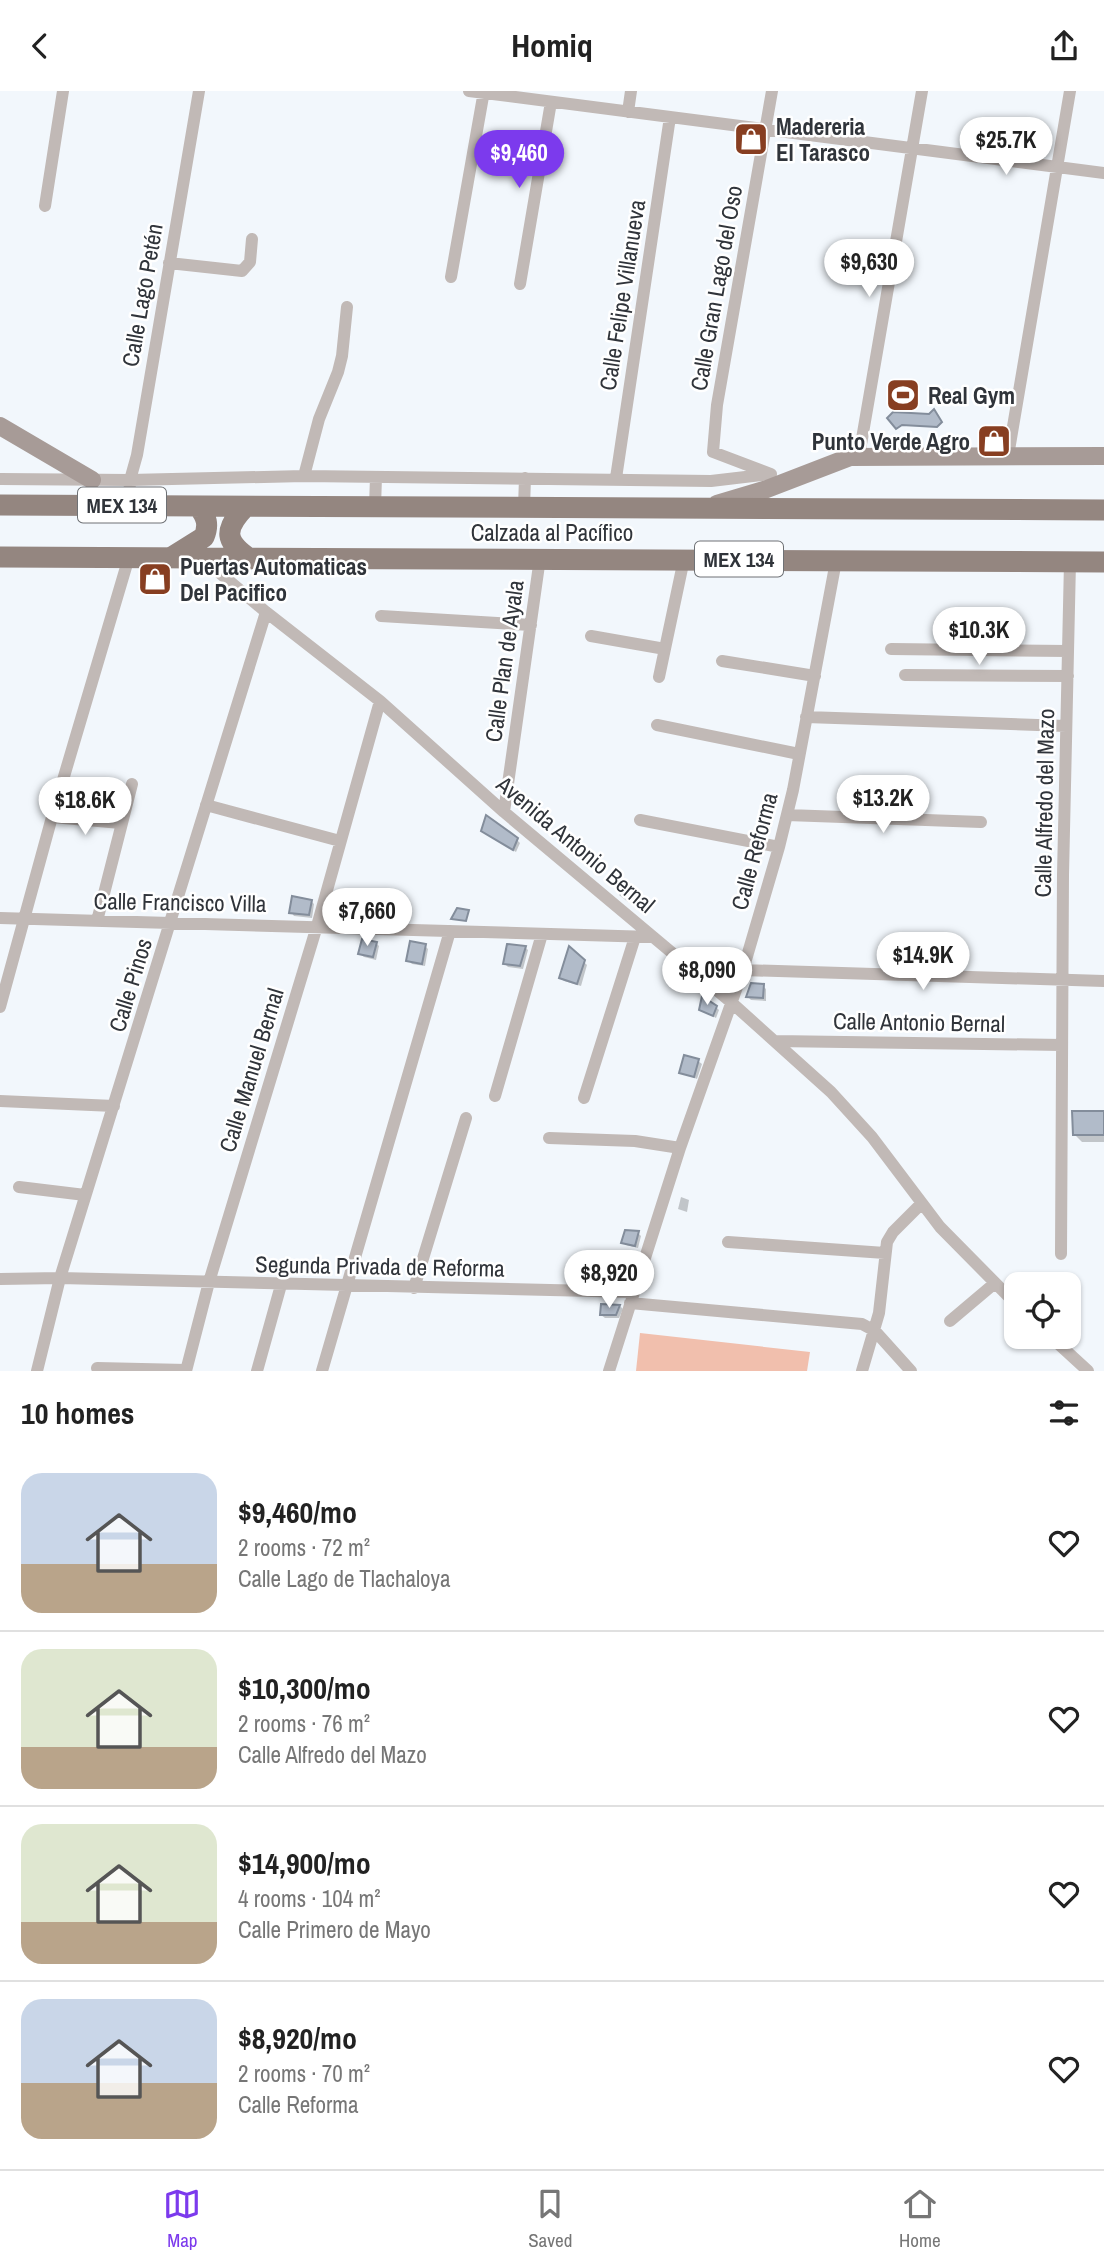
<!DOCTYPE html>
<meta charset="utf-8">
<style>
body{margin:0;font-family:"Archivo Narrow",sans-serif;background:#f2f2f2;color:#222;height:100vh;display:flex;flex-direction:column;font-size:26px;white-space:nowrap}
*{box-sizing:border-box;margin:0}
p{font-size:23px;color:#767676}
.icon{flex:none;width:38px;height:38px;fill:none;stroke:currentColor;stroke-width:2;stroke-linecap:round;stroke-linejoin:round}
.map{position:relative;height:1280px;overflow:hidden}
.side{display:flex;flex-direction:column;background:#fff;flex:1}
.side>*{flex:none}
.buttons{position:absolute;left:1004px;top:1181px;display:grid;gap:14px}
.buttons a{display:grid;place-items:center;width:77px;height:77px;border-radius:14px;background:#fff;box-shadow:0 2px 5px #0004;font-size:35px}
.price{position:absolute;translate:-50% -60px;padding:0 16px;border-radius:24px;background:#fff;color:#222;font-size:23px;line-height:46px;filter:drop-shadow(0 2px 4px #0008)}
.price::after{content:'';position:absolute;left:50%;top:42px;width:21px;height:16px;margin-left:-10px;background:inherit;clip-path:polygon(0 0,100% 0,50% 100%)}
.price.on{background:#7c3aed;color:#fff}
ul{padding:0;list-style:none}
li{display:flex;align-items:center;gap:21px;height:175px;padding:0 21px}
li+li{border-top:2px solid #e0e0e0}
li span{display:grid;place-items:center;flex:none;width:196px;height:140px;border-radius:21px;color:#555}
li>.icon{margin-inline-start:auto}
span .icon{width:84px;height:84px;fill:#fffc;stroke-width:1}
li b{font-size:30px}
h2{display:flex;justify-content:space-between;align-items:center;height:84px;padding:0 21px;font-size:30px}
header{display:flex;justify-content:space-between;align-items:center;height:91px;padding:0 21px;background:#fff;font-size:32px;font-weight:700}
.tab-bar{display:flex;justify-content:space-around;align-items:center;height:98px;border-top:2px solid #e0e0e0;background:#fff;font-size:19px;color:#767676}
.tab-bar a{display:grid;justify-items:center;gap:4px}
.tab-bar .on{color:#7c3aed}
.map>svg:first-child{display:block}
</style>
<header><svg class="icon" aria-label="back" viewBox="0 0 24 24"><path d="M15 5l-7 7 7 7"/></svg>Homiq<svg class="icon" aria-label="share" viewBox="0 0 24 24"><path d="M12 15V3M7 8l5-5 5 5M5 13v7h14v-7"/></svg></header>
<div class="map">
<svg width="1104" height="1280" viewBox="0 0 1104 1280">
<rect width="100%" height="100%" fill="#f2f7fc"/>
<path fill="#f1bfad" d="M640,1242l170,19 -3,19h-171z"/>
<path fill="#0003" d="M486,743l31,6 3,3 -4,9z
M623,799l9,6 -4,6 -9,-7z
M311,810l3,3 -2,14 -18,-2 -3,-4z
M400,812l3,3 -4,13h-10l-3,-4z
M376,852l3,3 -3,14 -12,-3 -4,-3z
M425,855l3,3 -3,17 -13,-2 -4,-4z
M525,856l3,3 -5,19 -15,-2 -3,-3z
M570,858l17,16 -6,21 -17,-5 -3,-3z
M763,895l3,3v12l-15,-1 -3,-3z
M716,916l3,3 -3,8 -15,-9z
M698,970l4,3 -5,15 -16,-7z
M1104,1022v29h-22l-8,-8z
M681,1106l8,3 -2,12 -9,-3z
M638,1142l3,3 -3,12 -12,-3 -3,-3z
M603,1215h17l3,3 -4,9h-14l-4,-3z"/>
<path fill="#b1bbc9" stroke="#838d9b" stroke-width="2" d="M934,318l8,13 -5,5 -35,-2 -6,4 -9,-11 6,-6 36,2z
M486,724l32,23 -5,12 -32,-19z
M292,805l20,4 -3,15 -20,-2z
M389,807l12,3 -5,16 -12,-1z
M457,817l12,2 -3,11 -15,-2z
M362,848l15,3 -4,15 -15,-3z
M410,850l16,3 -4,20 -16,-3z
M507,853l19,2 -6,20 -17,-2z
M569,855l16,14 -8,24 -18,-6z
M751,892l13,1 -1,14 -17,-1z
M702,905l15,10 -4,10 -14,-6z
M684,964l15,4 -5,18 -15,-4z
M1072,1020h32v24h-31z
M625,1139l14,1 -4,15 -14,-3z
M589,1167l29,3 -4,22 -34,-1z
M601,1213l19,1 -4,10h-16z"/>
<g fill="none" stroke-linecap="round" stroke-linejoin="round">
<path stroke="#c1b9b6" stroke-width="12" d="M469,0l635,82
M628,21l3,-21
M45,115l18,-115
M169,172l73,8 8,-9 2,-23
M451,186l33,-186
M520,193l31,-182
M859,365l63,-365
M1008,365l62,-365
M771,383l-58,-22 4,-47 55,-314
M304,385l15,-57 19,-47 4,-16 5,-49
M616,387l54,-361
M0,388l130,1 174,-4 407,5 59,-7
M129,414l1,-25 7,-25 62,-364
M375,416l1,-30
M524,416l1,-29
M202,467l64,54 114,89 124,111 228,191 99,89 41,45 68,90 77,78
M381,525l150,9
M591,545l74,13
M891,558l177,2
M722,570l93,15
M905,584l163,1
M659,586l25,-118
M806,626l260,9
M657,634l142,29
M206,714l134,36
M504,721l36,-254
M787,724l194,7
M52,726l69,6
M640,729l139,27
M0,827l652,19
M97,830l35,-137
M743,879l361,11
M0,916l52,-190 77,-260
M775,950l287,4
M495,1005l47,-162
M584,1007l51,-161
M0,1010l114,5
M549,1047l86,3 45,7
M19,1096l66,8
M728,1151l157,11
M1061,1163l2,-379 7,-313
M0,1188l60,-1 574,14
M414,1197l52,-170
M630,1212l232,21 13,7 36,40
M950,1230l45,-38
M1051,1246l37,34
M97,1277l89,2
M37,1280l23,-93 206,-666
M186,1280l23,-89 108,-356 63,-225
M257,1280l24,-86
M322,1280l128,-440
M609,1280l71,-223 63,-178 36,-123 14,-57 43,-229
M862,1280l17,-58 8,-71 6,-10 28,-28"/>
<path stroke="#a79b97" stroke-width="18" d="M0,335l92,54
M717,413l47,-14 86,-33 254,-1"/>
<path stroke="#948680" stroke-width="21" d="M0,414l1104,5
M245,416c-22,23 -20,35 5,52
M0,466l1104,5
M172,466l32,-20c5,-12 3,-20 -6,-31"/>
</g>
<defs>
<g id="shop-square" transform="scale(1.75)"><rect x="-9" y="-9" width="18" height="18" rx="4" fill="#873e21" stroke="#fff"/><path d="M-5-2.5h2.3a2.7 3.5 0 0 1 5.4 0H5L5.5 6h-11ZM-1.5-2.5h3a1.5 2.3 0 0 0-3 0Z" fill="#fff"/></g>
<g id="stadium-square" transform="scale(1.75)"><rect x="-9" y="-9" width="18" height="18" rx="4" fill="#873e21" stroke="#fff"/><path d="M0-5a6.5 5 0 1 0 0 10a6.5 5 0 1 0 0-10ZM-3.5-1.8h7v3.6h-7Z" fill="#fff"/></g>
</defs>
<g fill-rule="evenodd">
<use href="#shop-square" x="751" y="48"/>
<use href="#stadium-square" x="903" y="304"/>
<use href="#shop-square" x="994" y="350"/>
<use href="#shop-square" x="155" y="488"/>
</g>
<g text-anchor="middle" dominant-baseline="central" stroke-width="5" stroke-linejoin="round" paint-order="stroke">
<g fill="#fff" stroke="#6e7175" stroke-width="2">
<rect x="78" y="396.5" width="88" height="35" rx="5"/>
<rect x="695" y="450.5" width="88" height="35" rx="5"/>
</g>
<g font-size="21" font-weight="bold" fill="#30343a">
<text x="122" y="414">MEX 134</text>
<text x="739" y="468">MEX 134</text>
</g>
<g font-size="23" font-weight="bold" fill="#30343a" stroke="#fff" text-anchor="start">
<text x="776" y="35">Madereria<tspan x="776" dy="26">El Tarasco</tspan></text>
<text x="928" y="304">Real Gym</text>
<text x="970" y="350" text-anchor="end">Punto Verde Agro</text>
<text x="180" y="475">Puertas Automaticas<tspan x="180" dy="26">Del Pacifico</tspan></text>
</g>
<g font-size="23" fill="#30343a" stroke="#fff">
<text transform="translate(716 197) rotate(-80)">Calle Gran Lago del Oso</text>
<text transform="translate(142 204) rotate(-80)">Calle Lago Petén</text>
<text transform="translate(622 204) rotate(-81)">Calle Felipe Villanueva</text>
<text x="552" y="441">Calzada al Pacífico</text>
<text transform="translate(504 570) rotate(-82)">Calle Plan de Ayala</text>
<text transform="translate(1044 712) rotate(-89)">Calle Alfredo del Mazo</text>
<text transform="translate(576 753) rotate(40)">Avenida Antonio Bernal</text>
<text transform="translate(754 760) rotate(-75)">Calle Reforma</text>
<text transform="translate(180 811) rotate(1)">Calle Francisco Villa</text>
<text transform="translate(130 894) rotate(-73)">Calle Pinos</text>
<text transform="translate(919 931) rotate(1)">Calle Antonio Bernal</text>
<text transform="translate(251 979) rotate(-73)">Calle Manuel Bernal</text>
<text transform="translate(380 1175) rotate(1)">Segunda Privada de Reforma</text>
</g>
</g>
</svg>
<div class="buttons">
<a><svg class="icon" aria-label="locate" viewBox="0 0 24 24"><circle cx="12" cy="12" r="6"/><path d="M12 2v4M12 18v4M2 12h4M18 12h4"/></svg></a>
</div>
<b class="price" style="left:1006px;top:86px">$25.7K</b>
<b class="price on" style="left:519px;top:99px">$9,460</b>
<b class="price" style="left:869px;top:208px">$9,630</b>
<b class="price" style="left:979px;top:576px">$10.3K</b>
<b class="price" style="left:883px;top:744px">$13.2K</b>
<b class="price" style="left:85px;top:746px">$18.6K</b>
<b class="price" style="left:367px;top:857px">$7,660</b>
<b class="price" style="left:923px;top:901px">$14.9K</b>
<b class="price" style="left:707px;top:916px">$8,090</b>
<b class="price" style="left:609px;top:1219px">$8,920</b>
</div>
<section class="side">
<h2>10 homes<svg class="icon" aria-label="filters" viewBox="0 0 24 24"><path d="M4 7h16M4 17h16"/><circle cx="9" cy="7" r="2"/><circle cx="15" cy="17" r="2"/></svg></h2>
<ul>
<li><span style="background:linear-gradient(#c9d6e8 65%,#b9a48a 0)"><svg class="icon" aria-label="home" viewBox="0 0 24 24"><path d="M3 11l9-7 9 7M6 9v11h12V9"/></svg></span><div><b>$9,460/mo</b><p>2 rooms · 72 m²</p><p>Calle Lago de Tlachaloya</p></div><svg class="icon" aria-label="heart" viewBox="0 0 24 24"><path d="M12 20l-8-8c-3-5 5-10 8-4 3-6 11-1 8 4z"/></svg></li>
<li><span style="background:linear-gradient(#dfe7d0 70%,#b9a48a 0)"><svg class="icon" aria-label="home" viewBox="0 0 24 24"><path d="M3 11l9-7 9 7M6 9v11h12V9"/></svg></span><div><b>$10,300/mo</b><p>2 rooms · 76 m²</p><p>Calle Alfredo del Mazo</p></div><svg class="icon" aria-label="heart" viewBox="0 0 24 24"><path d="M12 20l-8-8c-3-5 5-10 8-4 3-6 11-1 8 4z"/></svg></li>
<li><span style="background:linear-gradient(#dfe7d0 70%,#b9a48a 0)"><svg class="icon" aria-label="home" viewBox="0 0 24 24"><path d="M3 11l9-7 9 7M6 9v11h12V9"/></svg></span><div><b>$14,900/mo</b><p>4 rooms · 104 m²</p><p>Calle Primero de Mayo</p></div><svg class="icon" aria-label="heart" viewBox="0 0 24 24"><path d="M12 20l-8-8c-3-5 5-10 8-4 3-6 11-1 8 4z"/></svg></li>
<li><span style="background:linear-gradient(#c9d6e8 60%,#b9a48a 0)"><svg class="icon" aria-label="home" viewBox="0 0 24 24"><path d="M3 11l9-7 9 7M6 9v11h12V9"/></svg></span><div><b>$8,920/mo</b><p>2 rooms · 70 m²</p><p>Calle Reforma</p></div><svg class="icon" aria-label="heart" viewBox="0 0 24 24"><path d="M12 20l-8-8c-3-5 5-10 8-4 3-6 11-1 8 4z"/></svg></li>
</ul>
</section>
<nav class="tab-bar">
<a class="on"><svg class="icon" aria-label="map" viewBox="0 0 24 24"><path d="M3 6l6-2 6 2 6-2v14l-6 2-6-2-6 2zM9 4v14M15 6v14"/></svg>Map</a>
<a><svg class="icon" aria-label="saved" viewBox="0 0 24 24"><path d="M7 4h10v16l-5-4-5 4z"/></svg>Saved</a>
<a><svg class="icon" aria-label="home" viewBox="0 0 24 24"><path d="M3 11l9-7 9 7M6 9v11h12V9"/></svg>Home</a>
</nav>
